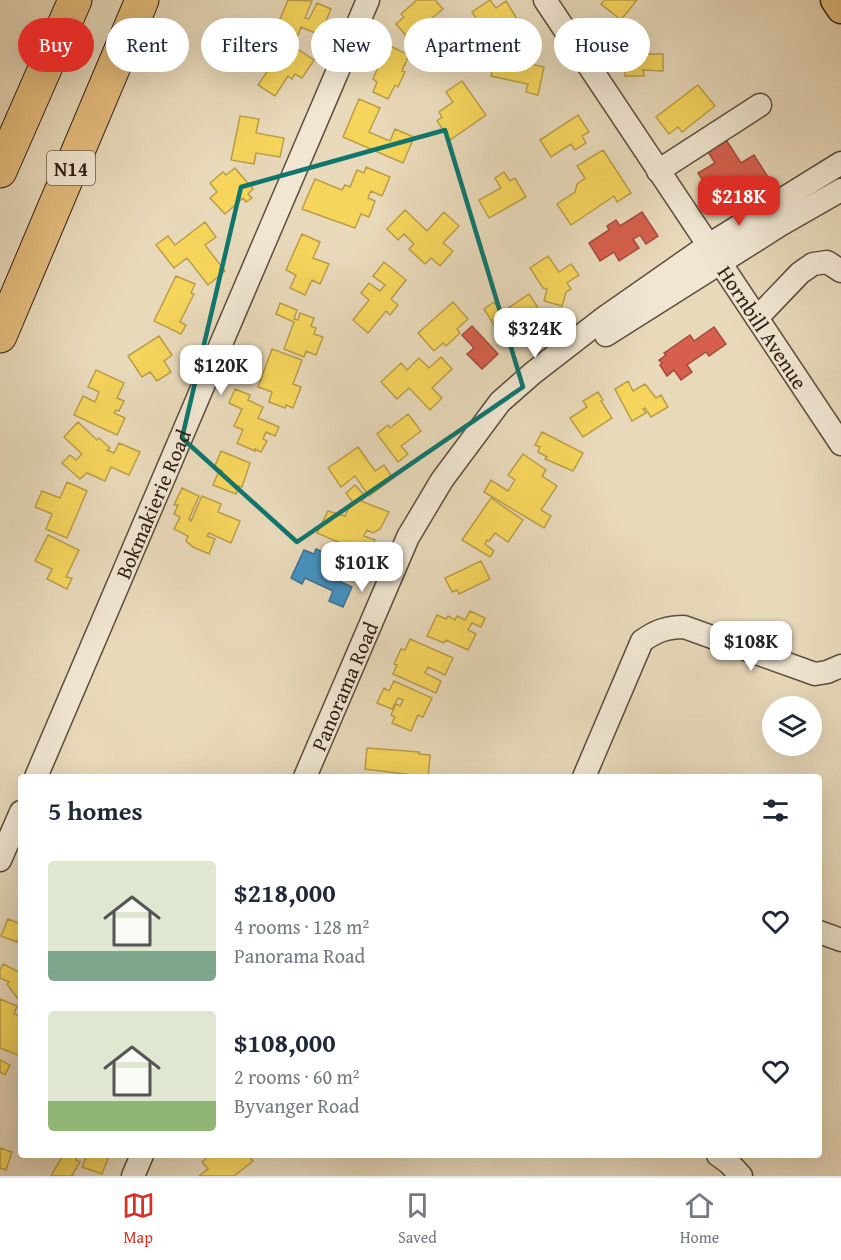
<!DOCTYPE html>
<meta charset="utf-8">
<style>
body{margin:0;font-family:"Gentium Book Plus",serif;background:#f2f2f3;color:#1f2937;height:100vh;display:flex;flex-direction:column;font-size:22px;white-space:nowrap}
*{box-sizing:border-box;margin:0}
p{font-size:20px;color:#747a83}
.icon{flex:none;width:33px;height:33px;fill:none;stroke:currentColor;stroke-width:2;stroke-linecap:round;stroke-linejoin:round}
.map{position:relative;flex:1;overflow:hidden}
.panel{position:absolute;left:18px;top:774px;width:804px;height:384px;display:flex;flex-direction:column;background:#fff;border-radius:6px;box-shadow:0 6px 24px #0002}
.panel>*{flex:none}
.banner{position:absolute;left:18px;top:18px;width:806px;height:54px;display:flex;gap:12px}
.fabs{position:absolute;left:762px;top:696px;display:grid;gap:12px}
.fabs a{display:grid;place-items:center;width:60px;height:60px;border-radius:50%;background:#fff;box-shadow:0 6px 24px #0002;font-size:30px}
.price{position:absolute;translate:-50% -51px;padding:0 14px;border-radius:12px;background:#fff;color:#222;font-size:20px;line-height:39px;filter:drop-shadow(0 2px 3px #0008)}
.price::after{content:'';position:absolute;left:50%;top:36px;width:18px;height:14px;margin-left:-9px;background:inherit;clip-path:polygon(0 0,100% 0,50% 100%)}
.price.active{background:#d93025;color:#fff}
ul{padding:0;list-style:none}
li{display:flex;align-items:center;gap:18px;height:150px;padding:0 30px}
li span{display:grid;place-items:center;flex:none;width:168px;height:120px;border-radius:6px;color:#555}
li>.icon{margin-inline-start:auto}
span .icon{width:72px;height:72px;fill:#fffc;stroke-width:1}
li b{font-size:26px}
h2{display:flex;justify-content:space-between;align-items:center;height:72px;padding:0 30px;font-size:26px}
.pill{padding:0 21px;border-radius:27px;background:#fff;box-shadow:0 6px 24px #0002;font-size:21px;line-height:54px}
.pill.active{background:#d93025;color:#fff}
.dock{display:flex;justify-content:space-around;align-items:center;height:84px;border-top:2px solid #e0e1e3;background:#fff;font-size:16px;color:#747a83}
.dock a{display:grid;justify-items:center;gap:3px}
.dock .active{color:#d93025}
.map>svg:first-child{display:block}
</style>
<div class="map">
<svg width="841" height="1176" viewBox="0 0 841 1176">
<rect width="100%" height="100%" fill="#e8d9ba"/>
<filter id="stains"><feTurbulence type="fractalNoise" baseFrequency=".00333" numOctaves="4"/><feColorMatrix values="0 0 0 0 .2 0 0 0 0 .09 0 0 0 0 .02 0 0 0 .5 -.17"/></filter>
<radialGradient id="worn" r=".72"><stop offset=".6" stop-color="#630" stop-opacity="0"/><stop offset="1" stop-color="#630" stop-opacity=".3"/></radialGradient>
<path fill="#f6d55c" stroke="#ba9e47" stroke-width="1.5" d="M288,0l24,1 -7,17 4,1 8,-16 14,6 -11,26 -19,-8 -3,8 -21,-9z
M417,0h18l8,9 -35,29 -12,-14 8,-7 -3,-3z
M490,0l6,8 10,-7 13,21 -46,31 -13,-20 18,-12 -6,-9z
M604,0h33l-16,20 -20,-16z
M630,38h12l1,16h20v17l-20,-1 1,6h-19v-18h5z
M287,42l27,18 -12,18 -7,-4 -3,5 -4,-3 -13,20 -17,-11z
M388,45l21,10 -7,16 3,1 -7,15 -3,-2 -7,14 -15,-7 4,-10 -4,-3z
M495,56l49,11 -6,28 -12,-3 2,-8 -37,-8z
M462,81l24,34 -36,25 -13,-19 5,-4 -3,-5 14,-10 -7,-10z
M698,85l17,21 -33,26 -4,-5 -9,7 -13,-17z
M359,99l21,9 -11,24 21,9 5,-12 19,8 -11,26 -60,-26z
M578,115l11,17 -7,4 4,7 -11,7 -4,-6 -20,13 -11,-17z
M240,116l19,3 -3,14 28,5 -4,19 -24,-4 -2,11 -23,-4z
M603,150l28,43 -14,9 -3,-6 -43,29 -14,-21 18,-12 2,-8 8,-6 -8,-12z
M366,167l24,10 -8,19 -11,-5 -3,7 7,3 -6,16 -8,-3 -6,14 -53,-19 13,-30 27,11 3,-5 5,2 7,-17 7,3z
M235,168l18,21 -5,5 4,4 -6,4 -3,-4 -18,16 -15,-16 7,-6 -7,-9 13,-11 3,3z
M504,172l6,9 5,-3 11,19 -37,21 -10,-18 22,-12 -6,-10z
M405,210l22,21 17,-19 15,14 -16,17 10,8 -13,15 -9,-8 -6,6 -16,-15 5,-5 -10,-10 -6,6 -11,-11z
M205,222l11,15 -11,8 20,26 -17,14 -21,-27 -13,10 -18,-23 12,-9 7,9z
M302,234l18,8 -7,16 16,6 -9,20 -8,-4 -7,15 -15,-7 6,-13 -10,-5z
M548,256l11,16 12,-8 8,11 -12,8 4,6 -5,3 -4,14 -18,-5 3,-12 -4,-1 -13,-20z
M384,262l22,18 -15,19 7,6 -8,10 -4,-4 -18,22 -15,-13 16,-20 -8,-7 8,-10 11,8 5,-6 -12,-9z
M176,276l19,8 -4,9 3,1 -14,28 6,3 -5,9 -27,-13z
M529,294l13,20 -27,18 -10,-14 -11,7 -10,-16 10,-7 7,11z
M453,302l15,17 -11,10 3,4 -14,13 -3,-3 -9,8 -16,-18z
M280,303l17,7 -3,9 4,1 2,-7 14,5 -3,8 5,2 -2,6 9,3 -7,18 -10,-4 -2,6 -20,-8 10,-27 -18,-8z
M159,336l13,19 -8,6 7,11 -14,9 -7,-9 -8,5 -14,-21z
M272,349l30,11 -9,24 8,3 -8,21 -7,-3 -1,3 -16,-6 3,-10 -14,-5z
M441,357l11,12 -20,19 10,10 -12,12 -21,-22 -12,11 -16,-17 20,-19 6,7 12,-12 10,10z
M96,370l28,13 -7,15 7,3 -5,10 -3,-1 -2,3 11,5 -8,17 -43,-20 9,-19 12,6 4,-10 -11,-5z
M628,381l5,10 12,-7 11,14 5,-3 7,12 -17,10 -6,-9 -2,1 3,4 -14,8 -17,-32z
M235,389l15,6 -2,5 15,7 -5,11 21,9 -4,9 -9,-4 -3,7 4,2 -6,11 -6,-3v2l-18,-8 6,-13 -9,-4 8,-17 -13,-6z
M598,392l5,8 -2,1 11,17 -29,19 -13,-19 17,-11 -4,-6z
M408,414l13,17 -20,15 7,8 -10,8 -21,-28 11,-9 2,3z
M78,422l19,18 2,-2 11,10 -3,2 7,3 5,-10 21,9 -11,23 -18,-8 -6,14 -18,-8 -7,6 -18,-16 8,-8 6,5 6,-6 -18,-17z
M542,432l41,21 -10,18 -28,-12 2,-2 -9,-5 2,-5 -5,-2z
M358,447l17,24 9,-6 9,13 -24,18 -14,-20 -14,11 -13,-19z
M221,451l29,12 -8,24 -3,-1 -3,8 -23,-9 6,-14h4l-9,-3z
M523,454l23,16 -4,6 15,10 -16,24 10,6 -7,12 -60,-36 7,-12 17,11 7,-11 -7,-5z
M67,482l20,9 -20,47 -21,-9 6,-15 -17,-7 7,-16 18,7z
M355,485l11,12 -5,4 28,11 -9,17 -7,4 -6,-3 -3,6 11,4 -7,15 -51,-22 11,-22 17,5 7,-15 -6,-8z
M182,488l17,8 -10,23 2,2 11,-25 19,8 -3,8 22,9 -9,22 -22,-10 -2,3 8,3 -6,15 -16,-7 -7,-6 2,-5 -14,-7 6,-12 -6,-3 4,-9h-4z
M491,498l32,22 -15,22 -13,-9 -6,8 -2,-1 -2,4 9,7 -4,6 -28,-17z
M48,535l31,15 -13,27 6,1 -5,11 -20,-10 5,-10 -17,-8z
M481,561l9,18 -31,15 -2,-4 -5,2 -7,-14z
M470,611l15,7 -4,9 -9,-4 -4,7 8,4 -8,16 -22,-10 -2,3 -17,-7 10,-21 9,4 2,-3 7,4 2,-4 8,4z
M410,639l43,19 -8,17 -17,-8 -3,6 16,8 -5,12 -43,-19 4,-9 -3,-1 7,-15 4,1z
M394,681l38,17 -9,19 -5,-2 -7,16 -19,-8 3,-6 -4,-2 5,-11 4,2 3,-6 -5,-2 -6,11 -15,-6 7,-15 5,3z
M367,748l52,4v2l11,1 -2,22 -63,-8z
M8,919l13,5v9l-4,9 -16,-6z
M3,964l18,9v26h-3l-11,-15 2,-2 -9,-4v-8z
M0,999l17,7 -3,8 7,2 -1,40 -20,-8z
M0,1060l10,5 -5,10 -5,-3z
M0,1148l12,4 -6,18 -6,-2z
M63,1155h15l-2,5 4,2 -8,13 2,1h-23z
M87,1155h12l9,3 -6,16 -20,-7z
M210,1155h6l2,3 4,-3h26l5,6 -19,15h-35l9,-7 -6,-7z"/>
<path fill="#d6604d" stroke="#a44c3c" stroke-width="1.5" d="M723,135l18,28 13,-8 14,22 -41,26 -10,-16 -7,5 -12,-19 17,-10 -10,-16z
M642,212l16,24 -12,8 -6,-9 -7,4 6,9 -20,13 -5,-9 -14,9 -11,-18 20,-13 -2,-4 9,-6 4,6z
M472,326l26,28 -16,15 -15,-15 7,-6 -12,-13z
M714,327l12,17 -17,12 -3,-4 -19,13 5,7 -11,8 -7,-10 -7,6 -7,-11 2,-2 -3,-3 7,-5 -2,-2 26,-18 4,6z"/>
<path fill="#4393c3" stroke="#3d708f" stroke-width="1.5" d="M316,549l26,12 -8,18 18,8 -9,20 -14,-6 4,-10 -28,-13 -3,6 -11,-6 13,-28 10,4z"/>
<g fill="none" stroke-linecap="round" stroke-linejoin="round">
<g stroke="#5d4e3e" stroke-width="25">
<g id="minor">
<path id="s1" d="M545,0l296,444"/>
<path d="M658,171l102,-66"/>
<path d="M757,318l43,-45 13,-9 14,-2 14,9"/>
<path d="M606,335l174,-110 61,-35"/>
<path id="s2" d="M36,777l332,-777"/>
<path id="s3" d="M305,777l103,-240 34,-57 58,-78 33,-29 71,-55 103,-72 134,-83"/>
<path d="M584,777l58,-136c14,-10 25,-14 42,-14l131,47 12,-2 14,-6"/>
<path d="M0,860l21,-48"/>
<path d="M819,932l22,8"/>
<path d="M718,1155l11,8 12,13"/>
<path d="M133,1176l9,-21"/>
</g>
</g>
<g stroke="#2f1f15" stroke-width="31">
<path id="major" d="M835,0l6,9"/>
</g>
<g stroke="#2f1f15" stroke-width="35">
<path id="highway" d="M0,171l75,-171
M0,336l142,-336"/>
</g>
<use href="#minor" stroke="#f0e6d2" stroke-width="22"/>
<use href="#major" stroke="#e4bc7d" stroke-width="28"/>
<use href="#highway" stroke="#e4bc7d" stroke-width="33"/>
</g>
<path fill="none" stroke="#0f766e" stroke-width="4.5" stroke-linejoin="round" d="M445,130l78,257 -226,155 -115,-104 59,-251z"/>
<g text-anchor="middle" dominant-baseline="central" stroke-width="6" stroke-linejoin="round" paint-order="stroke">
<rect fill="#f0e6d2" stroke="#695b4e" stroke-width="1.5" x="47" y="151" width="48" height="34" rx="4.5"/>
<g font-size="20" font-weight="bold" fill="#2f1f15">
<text x="71" y="168">N14</text>
</g>
<g font-size="21" fill="#2f1f15" stroke="#f0e6d2">
<text stroke="none"><textPath href="#s1" startOffset="393">Hornbill Avenue</textPath></text>
<text stroke="none"><textPath href="#s2" startOffset="297">Bokmakierie Road</textPath></text>
<text stroke="none"><textPath href="#s3" startOffset="99">Panorama Road</textPath></text>
</g>
</g>
<rect width="100%" height="100%" filter="url(#stains)"/>
<rect width="100%" height="100%" fill="url(#worn)"/>
</svg>
<div class="fabs">
<a><svg class="icon" aria-label="layers" viewBox="0 0 24 24"><path d="M12 4l9 5-9 5-9-5zM3 14l9 5 9-5"/></svg></a>
</div>
<b class="price active" style="left:739px;top:227px">$218K</b>
<b class="price" style="left:535px;top:359px">$324K</b>
<b class="price" style="left:221px;top:396px">$120K</b>
<b class="price" style="left:362px;top:593px">$101K</b>
<b class="price" style="left:751px;top:672px">$108K</b>
<div class="banner">
<a class="pill active">Buy</a>
<a class="pill">Rent</a>
<a class="pill">Filters</a>
<a class="pill">New</a>
<a class="pill">Apartment</a>
<a class="pill">House</a>
</div>
<section class="panel">
<h2>5 homes<svg class="icon" aria-label="filters" viewBox="0 0 24 24"><path d="M4 7h16M4 17h16"/><circle cx="9" cy="7" r="2"/><circle cx="15" cy="17" r="2"/></svg></h2>
<ul>
<li><span style="background:linear-gradient(#dfe7d0 75%,#7fa58c 0)"><svg class="icon" aria-label="home" viewBox="0 0 24 24"><path d="M3 11l9-7 9 7M6 9v11h12V9"/></svg></span><div><b>$218,000</b><p>4 rooms · 128 m²</p><p>Panorama Road</p></div><svg class="icon" aria-label="heart" viewBox="0 0 24 24"><path d="M12 20l-8-8c-3-5 5-10 8-4 3-6 11-1 8 4z"/></svg></li>
<li><span style="background:linear-gradient(#dfe7d0 75%,#8fb573 0)"><svg class="icon" aria-label="home" viewBox="0 0 24 24"><path d="M3 11l9-7 9 7M6 9v11h12V9"/></svg></span><div><b>$108,000</b><p>2 rooms · 60 m²</p><p>Byvanger Road</p></div><svg class="icon" aria-label="heart" viewBox="0 0 24 24"><path d="M12 20l-8-8c-3-5 5-10 8-4 3-6 11-1 8 4z"/></svg></li>
</ul>
</section>
</div>
<nav class="dock">
<a class="active"><svg class="icon" aria-label="map" viewBox="0 0 24 24"><path d="M3 6l6-2 6 2 6-2v14l-6 2-6-2-6 2zM9 4v14M15 6v14"/></svg>Map</a>
<a><svg class="icon" aria-label="saved" viewBox="0 0 24 24"><path d="M7 4h10v16l-5-4-5 4z"/></svg>Saved</a>
<a><svg class="icon" aria-label="home" viewBox="0 0 24 24"><path d="M3 11l9-7 9 7M6 9v11h12V9"/></svg>Home</a>
</nav>
